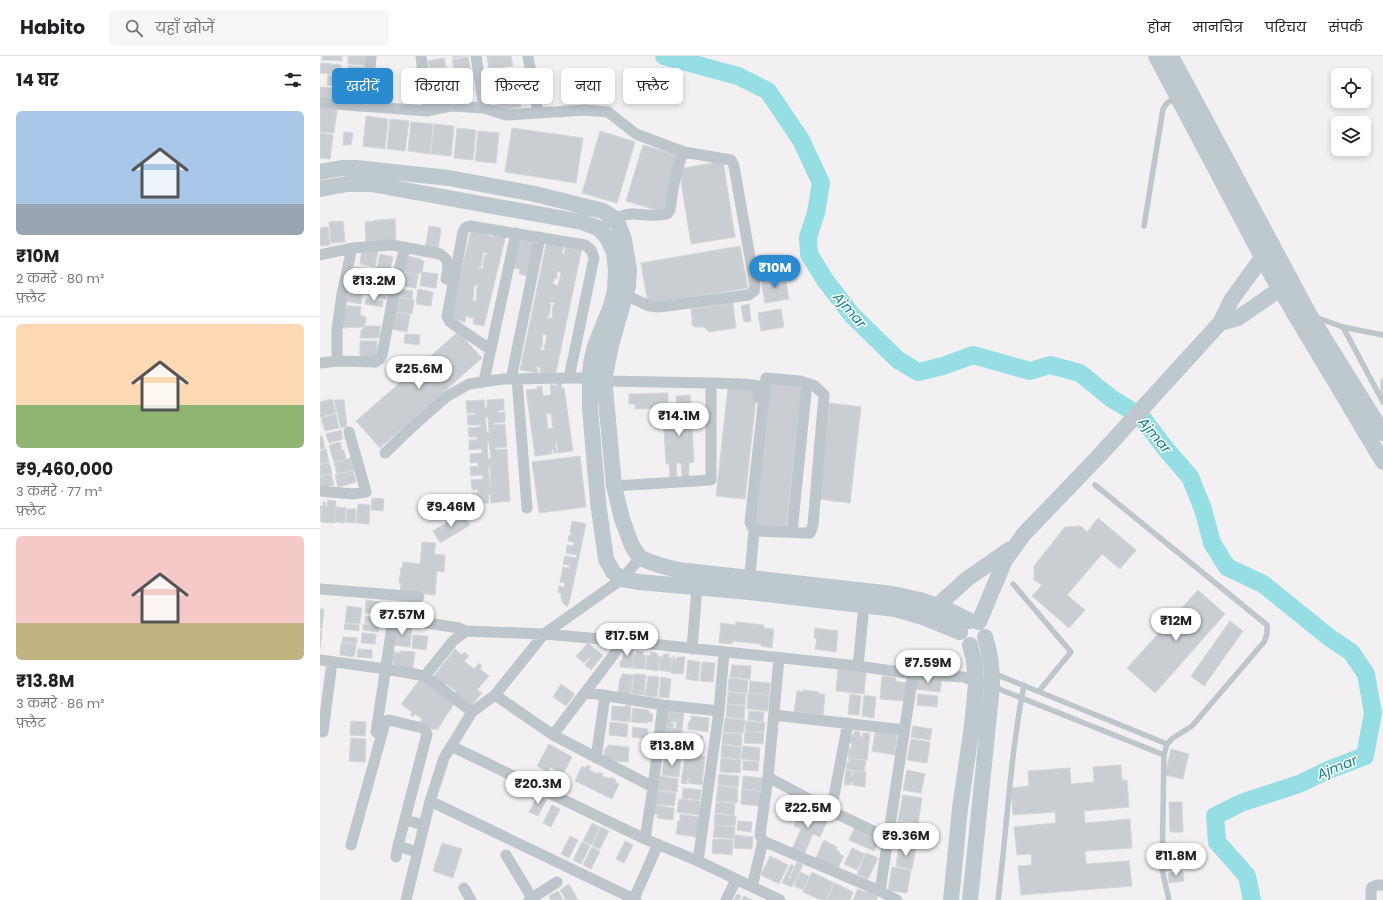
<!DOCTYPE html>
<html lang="hi">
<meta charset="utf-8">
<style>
body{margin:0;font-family:Poppins,"Noto Sans Devanagari",sans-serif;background:#f6f6f6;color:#202124;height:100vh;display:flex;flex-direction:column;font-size:15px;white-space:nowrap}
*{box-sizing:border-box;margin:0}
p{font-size:13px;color:#757577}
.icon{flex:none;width:22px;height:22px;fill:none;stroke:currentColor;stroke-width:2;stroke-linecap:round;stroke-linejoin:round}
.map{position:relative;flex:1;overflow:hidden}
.sheet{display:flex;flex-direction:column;background:#fff;width:320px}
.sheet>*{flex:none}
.banner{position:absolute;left:12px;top:12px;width:380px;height:36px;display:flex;gap:8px}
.controls{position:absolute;left:1011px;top:12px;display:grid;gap:8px}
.controls a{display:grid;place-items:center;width:40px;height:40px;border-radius:6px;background:#fff;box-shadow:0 2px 6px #0003;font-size:20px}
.price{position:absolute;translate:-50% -34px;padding:0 9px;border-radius:14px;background:#fff;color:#222;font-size:13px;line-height:26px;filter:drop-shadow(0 1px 2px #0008)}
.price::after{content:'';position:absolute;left:50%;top:24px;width:12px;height:9px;margin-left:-6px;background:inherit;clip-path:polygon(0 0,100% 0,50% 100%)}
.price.selected{background:#2a8bd1;color:#fff}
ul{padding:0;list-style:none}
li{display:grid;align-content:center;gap:8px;height:212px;padding:0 16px}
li+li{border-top:1px solid #e0e0e0}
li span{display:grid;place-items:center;height:124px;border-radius:6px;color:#555}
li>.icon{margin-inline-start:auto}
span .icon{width:72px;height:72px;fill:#fffc;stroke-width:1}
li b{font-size:17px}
h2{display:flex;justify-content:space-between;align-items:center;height:48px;padding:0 16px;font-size:17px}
.tag{padding:0 14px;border-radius:6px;background:#fff;box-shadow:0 2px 6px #0003;font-size:14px;line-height:36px}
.tag.selected{background:#2a8bd1;color:#fff}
header{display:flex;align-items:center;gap:24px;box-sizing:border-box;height:56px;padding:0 20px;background:#fff;border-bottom:1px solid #e0e0e0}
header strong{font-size:19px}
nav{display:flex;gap:22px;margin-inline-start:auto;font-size:14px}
.search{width:280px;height:36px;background:#f6f6f6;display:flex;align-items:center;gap:10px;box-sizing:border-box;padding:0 14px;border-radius:6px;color:#757577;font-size:15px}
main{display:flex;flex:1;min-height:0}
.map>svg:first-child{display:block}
</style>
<header>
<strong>Habito</strong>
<div class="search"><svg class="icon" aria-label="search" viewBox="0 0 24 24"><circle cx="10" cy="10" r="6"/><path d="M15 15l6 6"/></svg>यहाँ खोजें</div>
<nav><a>होम</a><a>मानचित्र</a><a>परिचय</a><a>संपर्क</a></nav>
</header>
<main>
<section class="sheet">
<h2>14 घर<svg class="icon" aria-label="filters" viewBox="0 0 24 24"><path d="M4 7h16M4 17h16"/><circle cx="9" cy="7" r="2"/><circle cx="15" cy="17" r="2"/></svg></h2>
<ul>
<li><span style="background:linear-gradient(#a9c7e8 75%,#9aa5b1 0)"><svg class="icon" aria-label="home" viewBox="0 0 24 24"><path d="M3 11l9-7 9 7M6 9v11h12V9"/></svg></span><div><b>₹10M</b><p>2 कमरे · 80 m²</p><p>फ़्लैट</p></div></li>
<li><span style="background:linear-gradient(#ffd9b3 65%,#8fb573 0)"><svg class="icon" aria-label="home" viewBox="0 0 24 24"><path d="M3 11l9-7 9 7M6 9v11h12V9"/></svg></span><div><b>₹9,460,000</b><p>3 कमरे · 77 m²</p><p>फ़्लैट</p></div></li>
<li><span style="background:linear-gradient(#f6c9c9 70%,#c2b280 0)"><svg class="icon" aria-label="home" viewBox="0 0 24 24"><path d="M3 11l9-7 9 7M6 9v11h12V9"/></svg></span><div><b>₹13.8M</b><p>3 कमरे · 86 m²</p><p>फ़्लैट</p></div></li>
</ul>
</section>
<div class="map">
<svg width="1063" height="844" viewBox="0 0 1063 844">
<rect width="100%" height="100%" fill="#f2f0f0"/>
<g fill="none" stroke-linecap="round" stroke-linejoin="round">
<path stroke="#94dee4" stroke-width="18" d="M344,0l74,20 30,15 33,49 20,43 -5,30 -8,24 1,17 16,26 27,35 46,45 20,12 25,-6 30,-11 57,16 20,-6 30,8 32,26 29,17 24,32 25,29 13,32 9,34 15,24 36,17 67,54 21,14 15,22 7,39 -8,43 -37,14 -29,14 -58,19 -26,13 2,26 30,34 5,24"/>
</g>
<path fill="#caced2" stroke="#d4d7da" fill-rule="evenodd" d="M2,0h20v5l-20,-1z
M28,0h17v9l-17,-1z
M132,0h14l-13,2z
M167,0h24l2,10 -24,3z
M148,1l3,14 -16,3 -3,-14z
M124,2l2,8 -16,3 -2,-8z
M1,7l20,2 -1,9 -20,-1z
M28,10l19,1v9l-20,-2z
M127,11l1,8 -17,3 -1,-8z
M194,14l7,37 -25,4 -6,-38z
M150,18l2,8 -16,3 -2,-8z
M8,19l11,1 -1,10 -11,-1z
M28,19l17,1 -1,11 -17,-1z
M128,21l2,9 -17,3 -1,-9z
M153,28l1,7 -18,4 -1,-7z
M20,29l26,3 -1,15 -26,-2z
M0,31l13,1 -1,13 -12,-1z
M132,39l2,10 -22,4 -2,-10z
M0,52l17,2 -3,23 -14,-1z
M46,60l22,3 -3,30 -22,-3z
M70,63l19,2 -4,30 -18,-2z
M91,66l22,2 -3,30 -22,-3z
M114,68l20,2 -3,30 -20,-2z
M137,72l19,2 -3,30 -19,-2z
M192,72l71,10 -7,45 -71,-11z
M158,75l21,2 -3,30 -21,-2z
M280,75l35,11 -18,61 -35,-10z
M24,76l9,1 -2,12h-8z
M0,77l13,2 -3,24 -10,-1z
M323,89l37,11 -17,56 -37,-11z
M403,105l12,76 -44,7 -12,-75z
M75,163l1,24 -30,1 -1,-22 10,-1v-1z
M23,165l2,21 -14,1 -2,-21z
M153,166l16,4 -2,9 6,2 2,-9 12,3 -23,95 -11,-2 1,-7 -1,-1v2l-7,-2 -1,6 -15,-4zM163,197h4l-1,3 -2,-1 -1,14 -4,-1v-2l2,1zM154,229l5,1 -2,1 -1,14 -4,-1 1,-1z
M109,170l12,2 -3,24 -13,-2z
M8,171l2,18 -10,1v-18z
M197,182l19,4 -6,35 -11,-3 1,-5 -10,-1z
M227,184l17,4 -2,10h2l2,-9 16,3 -27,129 -16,-3 2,-6 -5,-1v1l2,1 -1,4 -17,-3zM237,215l4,1 -3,14 -5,-2 1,-6 3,1zM230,246l5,1 -1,2 -1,-1 -1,14h-5v-2h2l2,-12h-2zM223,278l4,1 -3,14 1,1h-5v-3l2,1z
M420,190l8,42 -100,16 -7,-41z
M42,192l16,3 -3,16 -15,-3z
M60,198l13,3 -4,18 -13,-3z
M86,200l15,3v1l3,1 -2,12h-3l-1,1 -14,-2z
M35,211l14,2 -2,10 -14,-3z
M83,216l15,3 -2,13 -15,-2z
M102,216l16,2 -2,14 -16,-2z
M465,219l4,24 -24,4 -4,-24z
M31,221l16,3 -1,9 -17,-3z
M53,221l16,4 -2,10 -16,-4z
M29,231l14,3 -1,6 -14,-3z
M51,233l16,4 -1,7 -17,-3z
M77,233l16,2 -1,8 -16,-3z
M98,233l15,3 -2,14 -15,-2z
M26,238l16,3 -1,7 -16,-3z
M77,241l17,3 -2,14 -17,-2z
M46,242l17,3 -1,6 -17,-3z
M413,247l3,25 -27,4 -5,-5h-10l-2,-2v-7l-1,-9z
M429,248l2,17 -7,1 -3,-16z
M23,249l18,2 -1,8 6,2v5l-3,5 -22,1z
M461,253l3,18 -23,4 -3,-18z
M73,256l17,3 -3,17 -16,-3z
M45,270h15v12h-20l1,-7z
M138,276l24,26 -102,90 -24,-27z
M85,278l15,1 -1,10 -15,-2z
M40,285h17v16h-17z
M1061,323h2v17h-3z
M450,324l32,4 -16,146 -32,-4z
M236,325h5l1,8 2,-1 9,63 -15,2 -1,-10 -2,1 2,9h-3l-1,-4h-1v5l-17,2 -9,-66 11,-1v-2l5,-1 1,10 8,-1 -1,-10h5v1h2zM231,357l2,15 -5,1 -1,-2h1l-2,-13z
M408,331l29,3 -12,109 -29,-3z
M348,337v15l-33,1v-5h-6v-10z
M370,339l4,67 -5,1v14h-7l-1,-14h-5l1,15 -7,1 -1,-15h-3l-3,-51 14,-1 -1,-16z
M12,343l4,14 -16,4v-15z
M184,343v11l-7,1 1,2 7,-1v10l-11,1v2l11,-1 2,23 -12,1v2l12,-1 3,52 -19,2 -1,-8h-2l1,8h-5l-1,-4h-1v4l-9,1 -1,-11h6v-3h-6l-1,-10 12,-1v-4l-12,1 -1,-9 8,-1v-4l-8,1v-9l12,-1 -1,-4 -12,1v-10h8v-3h-8l-1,-9 13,-1v-2h-13l-1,-10h8v-2h-8l-1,-12 18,-1 1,8h2v-8zM165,361h3l1,16h-2zM167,386h2l2,17h-3zM168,411h2l1,19h-1z
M14,344h10l3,27 -6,1z
M509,347l32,4 -11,96 -32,-4z
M16,358l3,14 -14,3 -4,-13z
M21,374l2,9 -14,4 -3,-9z
M0,380h2l3,12 -5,1z
M20,386l2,8 -11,3 -2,-8z
M6,393l3,13 -9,2v-13z
M24,394l2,9 -12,3 -3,-9z
M260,400l6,51 -47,6 -7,-51z
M31,402l3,12 -17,4 -3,-11z
M9,407l3,10 -12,3v-11z
M33,415l3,11 -18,5 -3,-12z
M11,418l3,11 -14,3v-11z
M52,442l12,1 -1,12 -12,-1z
M8,444l8,1 -1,22 -14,-1 2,-20 3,1 -1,3 2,1z
M38,448l12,1 -1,19 -13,-1z
M0,450h2l-2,16z
M16,451l10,1 -1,15 -10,-1z
M27,453h9l-1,14 -9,-1z
M142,457l8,12 -30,18 -7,-12z
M778,462l38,32 -16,19 -18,-15 -35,41 18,15 -16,18 -37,-32 10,-11 -8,-5v-14l31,-39 16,-1 6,6z
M252,465l14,3 -16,75 -3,8 -4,-4 -2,-5v-4l-3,-2 1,-6 5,1 1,-4 -5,-1 3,-15 6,1v-3l-6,-1 2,-8 11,2 1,-3 -11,-2 1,-8 6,1 1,-4 -6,-1 1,-6h2v-2l-1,-1z
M102,486l14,1 -2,11 11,1 -1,17 -7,-1 -2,24 -35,-4 1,-7 -2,-1 2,-15h1l1,-6 17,2z
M878,534l27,24 -70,79 -28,-25z
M46,544l16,2 -1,12 -16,-1z
M27,550l15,2 -2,16 -15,-1z
M0,553h4l-2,20h-2z
M45,560l13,2v6l-13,-1z
M910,565l13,10 -39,55 -13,-10z
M416,566l28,3v3l10,1 -2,19 -11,-2v-2l-28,-3 -1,3 -13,-1 2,-20 14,2z
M25,568l14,1v6l-15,-2z
M43,568l16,1 -1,7 -15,-2z
M75,568l17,2 -2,21 -17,-2z
M495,572l23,3 -2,21 -21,-3 2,-10 -3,-1z
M0,575h2l-2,18z
M42,577l14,1 -1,10 -14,-1z
M93,579l15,1 -2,14 -14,-2z
M23,581l14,1v6l-15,-2z
M21,587l15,2 -2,12 -14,-2z
M268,587l15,12 -12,15 -6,-5 5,-7 -1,-1 -5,6 -8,-7z
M302,590l12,2 -2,20 -12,-1v-6h2l1,-9h-2z
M38,593l14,1v8l-15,-1z
M135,593l7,6 2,-3 5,4 -5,5 10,8 5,-6 3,3 -2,3 9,7 -12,14 5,3 -10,12 -4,-3 -1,1 -14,-7 3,-5 -10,-7 -4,4 -9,-11z
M80,595l15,1 -2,17 -20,-3v-4h-3v-6h4v-4l6,1z
M316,595l7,1v3l3,1 -2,13 -12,-1 2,-14h2z
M331,596l6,1v3h3l-2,15 -13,-2 2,-14 3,1z
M343,598h6v4h3l-1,14 -12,-2 1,-13h3z
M353,600h1v3h3v-2h8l-2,17 -12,-1z
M368,604l12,2 -2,19 -12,-2z
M382,606l13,1 -2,19 -13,-1z
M412,609l19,1 -1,13 -20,-2z
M518,613l28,3 -2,22 -28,-3z
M302,618l11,1 -2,19 -13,-1 2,-15h1z
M314,618l12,1 -2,20 -12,-1z
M597,619l25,3 -2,14 -25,-3z
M328,620l11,1 -2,20 -12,-1z
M562,620l14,2 -1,3 12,2 -2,18 -25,-2z
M341,621l10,2 -2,19 -10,-1z
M101,622l33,26 -17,26 -2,-2 -1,2 -10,-7 -1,1 -3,-2 2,-3 -7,-5 -2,3 -3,-3 2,-2 -11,-8z
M409,622l19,2 -1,13 -19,-2z
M430,625l20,2 -1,12 -20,-2z
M241,628l14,10 -9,12 -13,-9z
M483,634l16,2 -1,2h7l-2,21 -29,-3 3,-21 6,1z
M408,636l18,2 -1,11 -18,-1z
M428,637l21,2 -1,16 -21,-2z
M530,638l11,2 -2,19 -11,-1z
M598,638l20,2 -1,11 -20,-2z
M544,639l12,2 -2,21 -12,-2z
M407,648l18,2 -1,13 -18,-2z
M305,649l6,1 -1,16 -19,-2 1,-14 13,1z
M313,652l16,2v3l4,1 -1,8 -4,-1v2l-17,-1z
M347,655l17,2 -2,16 -6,-1 1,-6h-6v2h3l-1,3 -8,-1z
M429,655l15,1 -1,10 -15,-2z
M371,660l18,2 -1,14 -20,-3 1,-8h2z
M405,662l20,2 -2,13 -20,-1z
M31,665l15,1 -1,14 -15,-1z
M426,665l19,2 -1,9 -19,-1z
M290,666l18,2 -1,13 -18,-2z
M593,670l19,3 -2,11 -19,-3z
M313,671l15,2 -1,10 -15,-2z
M345,671l17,2 -1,10 -17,-2z
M425,675l19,2 -1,11 -19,-1z
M534,675l6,1v5h2l1,-4h7l-3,27 -19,-2 1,-10 2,1 1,-5 -2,-1 1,-8h3z
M555,676l22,3 -2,20 -23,-4z
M403,677l19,1 -1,12 -19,-2z
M369,678l14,2 -3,19 -13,-1z
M31,682l15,1 -1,23 -16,-1z
M591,683l19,3 -3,21 -20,-3z
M344,685l17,2 -2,13 -17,-2z
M229,688l23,13 -9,17 -13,-7 -2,5 -11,-6z
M288,689l21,2 -1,15 -24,-2 1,-12h2z
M402,689l19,2 -1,12 -19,-2z
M423,690l17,2 -1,13 -18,-2z
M851,693l18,5 -6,25 -18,-4z
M372,699l13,1 -3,29 -14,-2 1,-4h-2v5l-6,-1 4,-27h5l-1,4h2z
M344,701l17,2 -2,18 -17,-2z
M401,702l20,2 -1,13 -20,-1z
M529,702l17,2 -2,12 -18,-3 1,-7 2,1z
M423,705l16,1 -1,9 -15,-1z
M267,709l4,2 -2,3 9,4v-2l5,2 -1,2 8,3 1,-2 5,3 -1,2 4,2 -7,15 -37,-18 7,-15 3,2z
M801,709l1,15h5l2,27 -45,4 1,12 45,-4 2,29 -47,3 1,13 43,-3 3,25 -111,9 -3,-29 14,-1 -1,-11 -14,1 -3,-28 42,-4 -1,-11 -42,3 -2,-27 18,-2 -1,-15 42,-3 1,16 23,-2 -1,-15z
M526,714l6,1 -1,5 1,1 1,-6 13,1 -1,15 -13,-2 1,-4h-1l-2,4h-6z
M587,714l18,4 -4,19 -18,-3z
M399,718l20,2 -1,11 -20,-2z
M340,720l18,3 -1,13 -19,-2z
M423,720l19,2 -2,13 -18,-2z
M398,730l20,2 -1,15 -21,-2z
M363,732l18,2 -1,10 -18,-2z
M422,733l18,2v15l-19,-2z
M335,735l21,2 -2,13 -20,-2z
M219,738l8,5 -9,17 -9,-4z
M583,739l19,3 -4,25 -20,-3z
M359,743l21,2 -1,14 -22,-3z
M396,746l19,2 -1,11 -19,-2z
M849,746h13l1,30h-13z
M232,749l8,4 -9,18 -8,-4z
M334,749l20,3 -1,12 -16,-2 1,-4h-5z
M482,751l26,12 -8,18 -7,-3 -9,21 -12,-6 9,-20 -7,-3z
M360,758l19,3 -2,20 -21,-3 2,-13h2z
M395,758l21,2 -1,10 -21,-1z
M418,765l14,1 -1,10 -14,-2z
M578,765l20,4 -2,11 -20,-3z
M272,767l8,4 -9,18 -8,-4z
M395,769l20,2 -1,12 -21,-2z
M281,771l8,4 -9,18 -8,-4z
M535,771l25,11 -6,13 -25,-11z
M415,779l18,2 -1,12 -18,-1z
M250,780l8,4 -9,18 -8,-4z
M393,783l20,1 -1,15 -20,-2z
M504,784l13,7 -1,3 4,2 -1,2 5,2 -7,14 -22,-10z
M305,785l8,4 -9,18 -8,-4z
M262,786l8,4 -9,18 -8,-4z
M122,787l20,6 -9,29 -20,-7z
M579,789l17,3 -4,21 -16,-3z
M272,791l8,4 -9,18 -8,-4z
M532,792l13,6 -8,16 -13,-6z
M546,797l12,5 -10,21 -11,-5z
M450,800l18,9 -9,19 -18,-9z
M860,804l1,9 -16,2 -1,-9z
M477,806l6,3 -11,22 -10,-4 9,-19 3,2 -6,12 3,1 1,-2h-2z
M572,811l19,3 -4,23 -19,-3z
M863,815l1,10 -15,2 -1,-10z
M480,816l9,4 -6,14 -9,-4z
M492,816l22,11 -8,17h-5l-18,-8z
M515,827l18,9 -3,8h-23z
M249,828l9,16h-12l-6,-10z
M538,833l9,4 1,-3 11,5 -3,5h-23z
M238,835l5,9h-12l-2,-4z
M417,838l4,2 -2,4h-5z
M424,840l8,4h-11z"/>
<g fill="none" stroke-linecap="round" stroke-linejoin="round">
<path stroke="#bdc6cb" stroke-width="5.5" d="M824,170l19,-117 3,-5 10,-7
M995,261l28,10 40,8
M1023,271l40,75
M775,429l172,140v9l-3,8 -72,84 -19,12 -6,6 -3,11 -2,114 7,31
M693,528l58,68 -32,39
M673,617l174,71
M674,631l170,68
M678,844c9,-71 12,-144 26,-215"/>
<path stroke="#bdc6cb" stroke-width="11" d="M101,0l7,55
M156,0l8,52
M208,0l10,57
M0,47l108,8 23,-5 33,2 22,7 79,-5 23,2 28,22 48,18 47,8 3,6 21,120 -1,5 -5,4 -90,12 -10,-1 -23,-11
M47,50l4,-50
M279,173c10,-7 21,-15 34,-15 11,0 23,3 34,0l3,-4c3,-20 5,-40 14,-58
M0,199l32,-7 40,-3 48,9c11,6 8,15 6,25
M171,294l-41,-28 -3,-6 16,-84 3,-5 4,-1 115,19 6,5 3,8 -25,120
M17,305l39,1 4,-3 2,-4 15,-78 8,-29
M0,307l17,-2v-31l5,-36 10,-46
M446,322l34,3 15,5 9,9 -11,130 -3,8 -56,-2 -4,-9z
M191,323l29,-142
M197,323l10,129
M164,325l32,-148
M391,327l34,1 14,2 -1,12
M65,397l25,-24 36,-32 23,-13 34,-5 66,-1h21l15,3 106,2v97l-97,6
M0,435l33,3 13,-2 -17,-60
M472,476l15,-149
M429,529l5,-54
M0,533l99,8
M372,593l5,-62
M459,602l-11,119 -8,58 3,6 117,50 33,-217
M0,604l66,9 39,7 28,-35 13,-10 78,3 80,7 234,25 55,8 51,3 16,7
M538,610l6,-61
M105,620l47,36
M265,636l78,13 56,6
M175,639l58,40 100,52
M454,659l130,15
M3,676l9,-70
M56,676l17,-112 3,-2 63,10 7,3
M233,679l71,-94
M131,690l194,93 53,22 82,39
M276,702l9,-62
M448,721l63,34 57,27
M110,745l206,99
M511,755l17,-88
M85,764l19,5
M325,783l8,-52 10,-82
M31,789l34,-122 1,-2 3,-1 33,8 3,2 2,4 -29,112 19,6
M186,799l26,43
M76,801l2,-11
M378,805l21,-150 5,-58
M432,831l11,-46
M144,832l7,12
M560,835l17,9
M314,843l24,-55
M86,844l24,-99 14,-43 28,-46 23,-17 49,-61 78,-55 18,-21
M209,844l28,-18
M406,844l10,-20
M1051,844v-10l1,-3 6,-2h5"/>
<path stroke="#bdc8cf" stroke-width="16" d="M836,0l116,220 111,186
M851,0l138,258 74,119
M0,116l22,-4h14l93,10 86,16 68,17 11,7 5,8 5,14 5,29 -1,17 -17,59 -6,30v13l9,98 8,33 10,27 8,12 19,7 19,5 215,24 27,6 22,7 28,14
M0,133l27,-5h24l211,38 16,6 8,8 8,16 2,18 -1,21 -4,15 -16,40 -4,17 -1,15v30l4,48 4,46 8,57 7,13 9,7 17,3 110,10 146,17 28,8 37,15
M900,267l18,-5 42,-29 8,-8
M617,550l30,-27 43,-30
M659,566l26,-62 19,-26 74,-77 122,-134 12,-24 40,-55
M631,844l9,-92 12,-82 4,-43 -2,-23 -4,-15
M650,844l22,-214c0,-17 -1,-32 -7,-49"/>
</g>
<g text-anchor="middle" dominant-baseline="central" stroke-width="3" stroke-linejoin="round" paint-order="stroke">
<g font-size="14" font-style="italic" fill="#198089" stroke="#fff">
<text transform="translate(530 254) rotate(49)">Ajmar</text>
<text transform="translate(835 379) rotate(50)">Ajmar</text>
<text transform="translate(1017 711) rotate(-22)">Ajmar</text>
</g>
</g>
</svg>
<div class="controls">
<a><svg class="icon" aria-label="locate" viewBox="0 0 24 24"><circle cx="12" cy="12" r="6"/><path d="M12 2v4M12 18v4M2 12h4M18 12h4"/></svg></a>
<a><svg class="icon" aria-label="layers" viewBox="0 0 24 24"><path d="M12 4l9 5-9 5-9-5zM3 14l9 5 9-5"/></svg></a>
</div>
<b class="price selected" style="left:455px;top:233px">₹10M</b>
<b class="price" style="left:54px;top:246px">₹13.2M</b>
<b class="price" style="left:99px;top:334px">₹25.6M</b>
<b class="price" style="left:359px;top:381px">₹14.1M</b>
<b class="price" style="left:131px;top:472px">₹9.46M</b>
<b class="price" style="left:82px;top:580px">₹7.57M</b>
<b class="price" style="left:856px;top:586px">₹12M</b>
<b class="price" style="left:307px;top:601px">₹17.5M</b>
<b class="price" style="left:608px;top:628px">₹7.59M</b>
<b class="price" style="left:352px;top:711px">₹13.8M</b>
<b class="price" style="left:218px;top:749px">₹20.3M</b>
<b class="price" style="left:488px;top:773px">₹22.5M</b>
<b class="price" style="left:586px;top:801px">₹9.36M</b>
<b class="price" style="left:856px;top:821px">₹11.8M</b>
<div class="banner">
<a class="tag selected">खरीदें</a>
<a class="tag">किराया</a>
<a class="tag">फ़िल्टर</a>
<a class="tag">नया</a>
<a class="tag">फ़्लैट</a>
</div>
</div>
</main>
